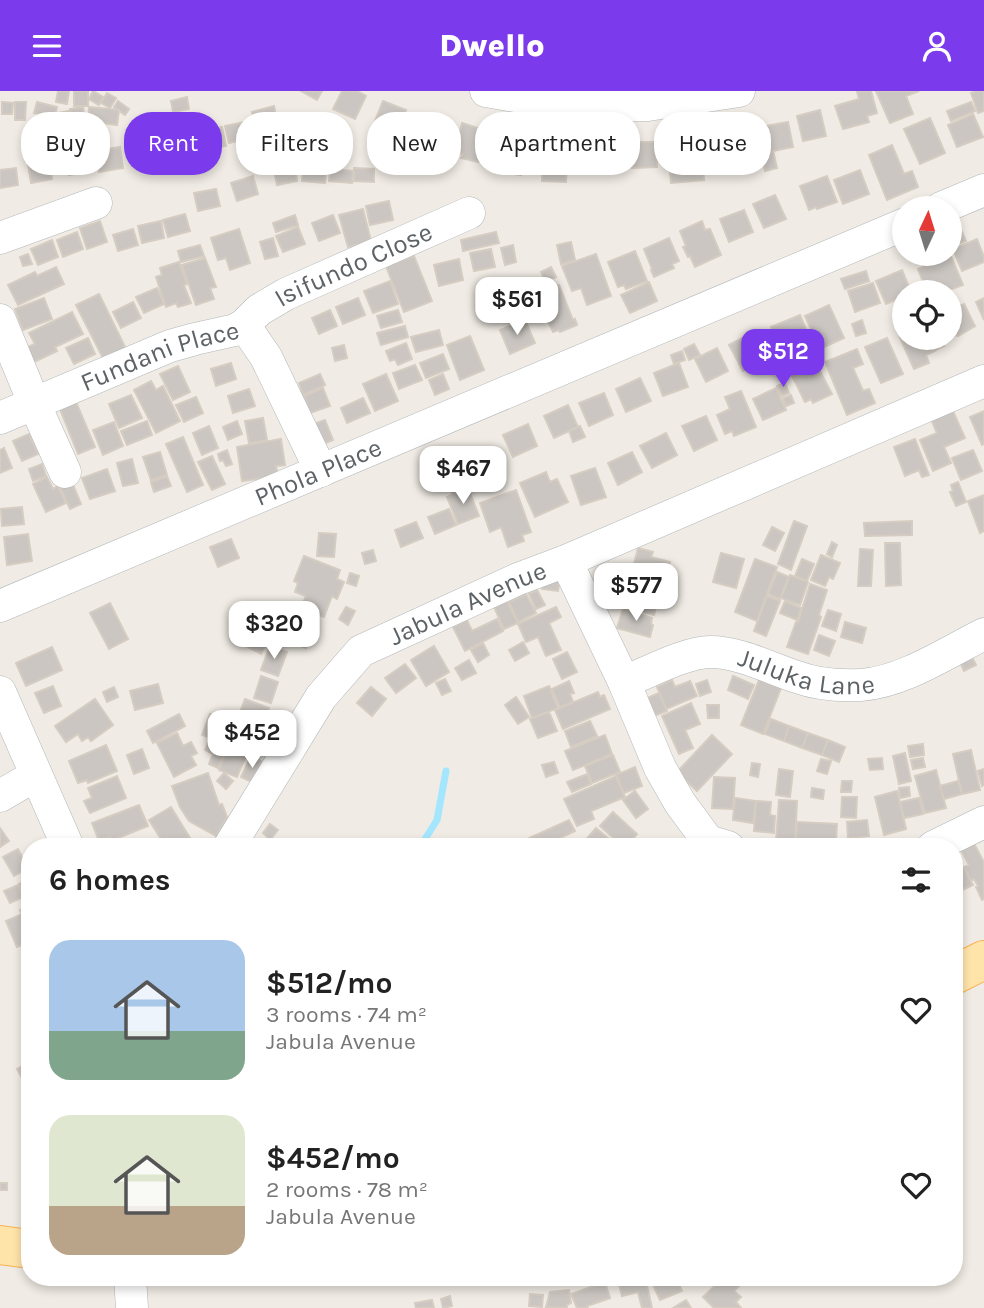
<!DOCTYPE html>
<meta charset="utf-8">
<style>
body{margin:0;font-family:Karla,sans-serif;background:#f6f6f6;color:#222;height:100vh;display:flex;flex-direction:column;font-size:26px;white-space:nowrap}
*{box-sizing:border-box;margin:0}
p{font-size:23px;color:#767676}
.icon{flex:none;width:38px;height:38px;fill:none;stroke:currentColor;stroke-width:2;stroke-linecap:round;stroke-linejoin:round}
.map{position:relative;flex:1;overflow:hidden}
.details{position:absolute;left:21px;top:747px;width:942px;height:448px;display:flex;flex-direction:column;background:#fff;border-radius:28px;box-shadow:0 4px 10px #0003}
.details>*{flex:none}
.banner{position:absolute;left:21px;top:21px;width:943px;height:63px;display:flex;gap:14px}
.needle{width:46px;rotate:4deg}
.tools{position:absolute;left:892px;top:105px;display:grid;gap:14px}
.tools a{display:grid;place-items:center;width:70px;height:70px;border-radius:50%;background:#fff;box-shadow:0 4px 10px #0003;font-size:35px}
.price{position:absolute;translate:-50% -60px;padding:0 16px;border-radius:14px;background:#fff;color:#222;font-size:23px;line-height:46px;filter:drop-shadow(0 2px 4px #0008)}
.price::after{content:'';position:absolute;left:50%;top:42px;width:21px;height:16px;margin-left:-10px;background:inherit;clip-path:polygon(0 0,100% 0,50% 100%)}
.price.active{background:#7c3aed;color:#fff}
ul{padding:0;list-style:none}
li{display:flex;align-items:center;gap:21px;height:175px;padding:0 28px}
li span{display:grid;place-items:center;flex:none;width:196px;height:140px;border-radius:21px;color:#555}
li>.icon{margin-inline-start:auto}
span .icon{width:84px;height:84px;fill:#fffc;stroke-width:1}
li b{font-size:30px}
h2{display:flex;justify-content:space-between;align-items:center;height:84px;padding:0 28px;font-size:30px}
.chip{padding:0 24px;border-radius:28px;background:#fff;box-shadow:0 4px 10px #0003;font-size:24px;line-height:63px}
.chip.active{background:#7c3aed;color:#fff}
header{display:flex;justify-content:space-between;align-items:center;height:91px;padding:0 28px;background:#7c3aed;color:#fff;font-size:32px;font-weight:800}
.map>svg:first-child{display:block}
</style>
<header><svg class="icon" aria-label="menu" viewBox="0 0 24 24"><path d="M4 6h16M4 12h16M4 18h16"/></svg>Dwello<svg class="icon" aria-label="person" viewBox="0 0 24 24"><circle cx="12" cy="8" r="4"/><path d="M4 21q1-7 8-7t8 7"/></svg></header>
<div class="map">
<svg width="984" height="1217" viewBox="0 0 984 1217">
<rect width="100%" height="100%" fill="#f0ebe4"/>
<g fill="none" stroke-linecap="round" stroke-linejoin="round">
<path stroke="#a5e6ff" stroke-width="7" d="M420,756l17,-27 9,-49"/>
</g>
<path fill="#cbc6c1" stroke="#d5ccc2" stroke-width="2" d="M58,0h11l-2,13 -11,-2z
M74,0h14v15h-14z
M93,0l10,6 -4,8 -10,-6z
M301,0h21l-5,9z
M342,0h15l9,5 -11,23 -22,-10z
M857,0h14l6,22 -10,3 2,6 -26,7 -8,-23 24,-7z
M876,0h43l-13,5 7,18 -23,9z
M977,0h7v20l-6,2 -7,-20z
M107,2l9,5 -6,10 -9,-5z
M187,6l2,12 -16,3 -2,-11z
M118,10l11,8 -4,6 -11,-8z
M383,10l23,9 -10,25 -23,-9z
M2,11l11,1 -1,11h-10z
M15,11h11l-1,18h-10z
M37,11l20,5 -5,20 -13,-3 3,-9 -8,-2z
M971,11l4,9 -24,10 -4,-10z
M274,15l2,10 -22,6 -2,-10z
M83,16l3,18 -12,3 -4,-19z
M89,16l30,3 -2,15 -29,-4z
M820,19l6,26 -23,5 -6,-25z
M69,20l3,19 -11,2 -3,-19z
M973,23l10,23 -26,10 -9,-22z
M421,24l23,8 -8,23 -23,-8z
M930,27l15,35 -25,11 -16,-35z
M268,28l3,11 -13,4 -4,-11z
M275,28h12l-1,14 -12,-1z
M250,30l4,16 -25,6 -4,-17z
M788,31l5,25 -20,4 4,17 -12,3 -9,-43z
M462,32l25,8 -8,31 -18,-4 2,-4 -8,-2z
M222,36l4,19 -25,4 -3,-18z
M504,37l25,5 -2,10 5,1 -4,23 -5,-2 -2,10 -25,-4z
M194,41l4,18 -22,4 -4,-17z
M739,41l3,27 -25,3 -3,-27z
M544,42l24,1 -2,48 -24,-1z
M701,47l3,42 -33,3 -4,-43z
M610,50l1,27h-25v-26z
M632,51h24l1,25 -25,1z
M892,54l12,29 8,-3 6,16 -31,13 -18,-45z
M120,56l3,21 -24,4 -3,-21z
M152,56l2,17 -22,2 -2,-16z
M60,61l4,19 -12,2 -4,-18z
M87,64l3,16 -21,4 -3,-17z
M49,70l3,18 -21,4 -3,-19z
M294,70l3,20 -20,4 -4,-19z
M304,72l23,2 -2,18 -23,-2z
M16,77l2,17 -18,3v-18z
M354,77l20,1v13l-20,-1z
M330,78l23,2 -1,12 -23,-2z
M860,79l9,24 -26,10 -9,-24z
M253,85l5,18 -21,7 -6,-18z
M827,85l10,26 -20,7 -1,-2 -7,3 -9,-24z
M216,98l4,17 -22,5 -4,-18z
M775,104l11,24 -22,9 -11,-24z
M389,110l4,19 -23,5 -4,-19z
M363,118l8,32 -23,6 -9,-32z
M744,119l9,22 -24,10 -9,-23z
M185,123l5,17 -22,6 -5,-17z
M295,124l3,10 -22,7 -3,-9z
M333,124l7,18 -21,8 -7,-18z
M100,130l7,21 -20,7 -7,-21z
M161,130l3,17 -22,5 -4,-17z
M702,130l3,9 5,-1 11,26 -26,12 -5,-11 -2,1 -5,-10 3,-1 -6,-15z
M298,136l7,17 -22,8 -7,-16z
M133,138l5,16 -20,6 -5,-16z
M239,138l11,34 -20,7 -4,-12 -8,2 -7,-22z
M961,139l5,11 -11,4 -5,-10z
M77,141l6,17 -20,8 -6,-17z
M496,141l3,11 -36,8 -2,-11z
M273,147l5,18 -13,3 -5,-17z
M669,147l10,23 -7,3 2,4 -20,9 -3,-7 1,-1 -8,-20z
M977,148l7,18v5l-22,9 -9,-22z
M52,149l6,17 -20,8 -7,-16z
M571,151l4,18 -14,4 -4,-19z
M200,154l4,11 -23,6 -3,-11z
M513,154l3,17 -11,3 -4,-17z
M491,158l4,18 -21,4 -4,-18z
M635,160l12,30 -21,8 -2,-4 -6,2 -10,-25z
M28,163l4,10 -9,2 -3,-9z
M596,163l15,42 -24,9 -6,-17 -9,3 -10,-25z
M930,163h20l13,31 -19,7h-17l-9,-23 16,-7z
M414,165l18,45 -28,11 -18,-46z
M205,167l11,29 -6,1 4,11 -18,6 -14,-40z
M459,168l4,21 -24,6 -5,-21z
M179,171l8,22 -3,1 7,18 -13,4 -2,-4 -10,4 -10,-30 6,-2 -2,-7z
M56,176l8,17 -46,21 -10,-20 27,-13 2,4z
M551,176l5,10 -10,5 -5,-10z
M902,179l9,22h-6v4l-19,8 -10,-23z
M866,180l3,10 -24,8 -4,-10z
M390,190l8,23 -25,9 -9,-22z
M649,191l8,19 -27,12 -9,-18z
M873,192l7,20 -25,9 -7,-21z
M559,194l14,35 2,-1 2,6 -17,7 -1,-2 -6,2 -9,-19 -6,2 -9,-20 22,-9 1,2z
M157,197l7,16 -20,9 -8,-16z
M99,203l29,59 -22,11 -30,-59z
M44,207l8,21 -29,11 -8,-21z
M358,207l7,17 -22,9 -7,-17z
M984,207v22l-8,-18z
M133,211l8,16 -20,10 -8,-16z
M964,213l11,22 -17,10 -1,-1 -5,2 -2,-27z
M829,214l15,33 -24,11 -15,-33z
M330,219l7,16 -18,8 -7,-16z
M398,219l4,12 -21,6 -4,-12z
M72,221l11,22 -28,13 2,4 -27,13 -7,-15 12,-5 -6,-11z
M800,224l13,31 -21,9 -4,-9 -8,4 -9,-23z
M525,229l10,23 -25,11 -10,-24z
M862,229l4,13 -10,3 -4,-12z
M405,235l3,11 -27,8 -4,-12z
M905,237v10h24l6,13 -9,4 3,8 -15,6 -17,-38z
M439,239l4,15 -27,7 -5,-15z
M754,241l14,26 -25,13 -14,-26z
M470,245l14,34 -24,10 -13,-35z
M88,247l7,16 -21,10 -8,-16z
M887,247l16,36 -22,9 -16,-36z
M930,247h10l4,8 -8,4z
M406,252l6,16 -14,6 -3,-6 -5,2 -4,-10z
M694,253l6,11 -11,5 -5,-11z
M344,254l3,13 -12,3 -3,-13z
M717,257l11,23 -22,11 -11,-23z
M857,258l6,15 -10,4 10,23 6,-2 6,14 -28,12 -22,-53z
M682,260l3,9 -11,4 -3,-9z
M443,263l6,15 -23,9 -6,-15z
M813,267l19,36 -19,9 -2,-4 -6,3 -16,-32z
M231,272l5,16 -20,7 -5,-17z
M679,272l9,24 -25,9 -9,-23z
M415,274l7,15 -23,9 -6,-16z
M178,275l12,26 -17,8 -13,-26z
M320,283l5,11 -22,10 -4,-12z
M386,283l12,27 -23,10 -12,-27z
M443,283l6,15 -14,6 -6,-15z
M640,287l11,23 -25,11 -10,-23z
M151,290l5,9 7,-4 17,35 -24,12 -22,-43z
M785,292l4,10 -7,3 -5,-10z
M323,297l7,18 -20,7 -6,-17z
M776,297l10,22 -23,10 -10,-21z
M249,298l6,17 -22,7 -5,-17z
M741,300l15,36 -22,9 -2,-5 -7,3 -8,-19 13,-6 -5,-12z
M604,302l9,22 -24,11 -10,-23z
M131,304l11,23 -23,10 -10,-24z
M791,304l3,8 -8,3 -3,-8z
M196,306l7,16 -19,9 -8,-17z
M363,307l7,15 -23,10 -6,-15z
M76,311l19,45 -17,7 -18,-45z
M568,314l10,22 -24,11 -10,-22z
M952,318l13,29 -21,9 7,16 -18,8 -13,-31 17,-7 -6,-14z
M984,320v33l-2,1 -12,-28z
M706,325l11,24 -23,11 -12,-25z
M263,327l4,22 -18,3 -4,-22z
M325,329l8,20 -12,5 -8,-21z
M147,330l5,14 -25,10 -6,-14z
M237,330l5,13 -14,6 -5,-13z
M114,331l9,24 -20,9 -10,-25z
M528,333l9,22 -24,11 -10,-22z
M209,335l9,22 -16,7 -9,-22z
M580,335l5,11 -12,5 -4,-11z
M666,342l11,22 -25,13 -12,-22z
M29,343l9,20 -16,7 -9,-20z
M183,346l20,48 -16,7 -21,-48z
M281,348l4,26 -9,1 2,10 -36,5 -5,-34z
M915,348l14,36 -7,2 -3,-7 -14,6 -11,-29z
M4,357l8,20 -12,5v-23z
M227,359l5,14 -6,2 -3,-6 -3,1 -2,-7z
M973,359l9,21 -21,9 -9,-22z
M160,361l7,23 -16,5 -8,-23z
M632,361l10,20 -24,13 -10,-22z
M212,365l13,28 -13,6 -14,-28z
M132,368l6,24 -15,3 -6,-23z
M42,373l4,12 -13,5 -4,-12z
M595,377l11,29 -25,8 -10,-29z
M107,378l8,22 -25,8 -8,-21z
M546,381l4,10 7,-3 11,23 -33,15 -15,-34z
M167,385l4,10 -17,6 -3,-10z
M47,386l6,12 5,-3 8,17 -20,9 -13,-28z
M459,386l5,10 -12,6 -5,-10z
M71,389l10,24 -11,5 -11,-24z
M958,391l8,20 -10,4 -6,-14 3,-1 -2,-6z
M468,397l11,28 -21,8 -11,-27z
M516,399l15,42 -9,3 2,6 -16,6 -7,-20 -11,5 -10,-29z
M984,404v36l-4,2 -12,-32z
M22,416l2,17 -22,2 -1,-17z
M449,418l7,16 -21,9 -7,-17z
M794,430l13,5 -16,44 -13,-6z
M912,430v14l-47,1 -1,-13z
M416,431l7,16 -22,9 -6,-17z
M772,436l12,6 -9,18 -12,-6z
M319,442l17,1 -2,23 -17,-1z
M28,443l4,27 -25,4 -3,-28z
M231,448l8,19 -21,9 -8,-20z
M832,451l5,3 -5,12 -5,-3z
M885,452h15l1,42 -15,1z
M638,457l15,4 -2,5 19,5 -4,14 -33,-8z
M860,458l13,1 -2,36h-13z
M373,459l3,11 -11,3 -3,-11z
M721,462l23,6 -8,29 -23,-6z
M821,464l19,8 -7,16 -4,-2 -4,9 -14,-6z
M304,465l36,14 -3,9 7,3 -7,17 -5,-3 -8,21 -23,-9 5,-12 -11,-4 3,-9 -4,-2z
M755,468l22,8 -20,54 -22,-9z
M802,468l12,5 -7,17 -12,-5z
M629,478l36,9 -2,4 4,1 -3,10 -5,-1 -1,5 -34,-9z
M777,481l12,5 -9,22 -12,-5z
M350,482l9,3 -3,10 -9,-3z
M790,484l18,7 -8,23 -19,-7z
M544,486l16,2 -2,12 -16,-2z
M810,493l17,6 -8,25 2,2 -13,37 -21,-7 9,-25h2z
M537,499l8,15 -9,4 -7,-15z
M625,501l33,8 -4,15 -33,-9z
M526,503l10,19 -18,9 -9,-20z
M767,505l13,5 -14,35 -12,-5z
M507,510l11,22 -14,6 -10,-22z
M785,510l16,7 -4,12 -17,-7z
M110,512l18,36 -19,10 -19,-36z
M346,516l9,4 -7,14 -9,-6z
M556,516l5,10 -12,6 12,27 -15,6 -8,-19 -12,5 -8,-18z
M623,518l29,9 -1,6 2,1 -3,12 -33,-9z
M828,519l13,4 -5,17 -14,-5z
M282,527l9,6 -6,9 -9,-7z
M497,528l6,12 -38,20 -12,-24 14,-7 5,11z
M298,529l16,7 -8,21 -17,-6z
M845,531l21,6 -4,15 -21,-6z
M255,544l12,7 -6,12 -13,-7z
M819,544l16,6 -6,15 -15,-6z
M523,551l6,11 -14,8 -6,-11z
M483,552l6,12 -11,7 -7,-12z
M270,555l17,6 -9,24 -17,-6z
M434,555l15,26 -23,14 -15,-26z
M52,556l10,23 -36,16 -10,-23z
M567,561l10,20 -15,7 -9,-20z
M971,564l5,10 -12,6 -5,-11z
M469,569l7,13 -14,7 -7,-12z
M405,573l11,14 -20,15 -11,-15z
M261,585l17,6 -7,21 -17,-5z
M733,585l21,9 -6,14 -20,-9z
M445,588l6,12 -9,4 -6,-12z
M672,589l3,7 15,-6 7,15 -31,13 -9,-22z
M707,589l4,12 -11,4 -4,-12z
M759,589l22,8 -18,46 -22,-9z
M569,590l5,12 -4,1 3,8 -13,5 -8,-18z
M158,593l5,19 -28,7 -5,-19z
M53,595l8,20 -17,7 -9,-20z
M549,595l9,22 -26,10 -8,-22z
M114,596l4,10 -11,5 -4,-10z
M371,596l15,12 -14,17 -15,-13z
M598,601l2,5 4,-2 6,14 -47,20 -8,-19z
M659,602l8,18 -13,5 -7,-18z
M516,606l13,20 -11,7 -13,-19z
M95,608l18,26 -22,16 -3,-4 -6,4 -4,-7 -12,8 -11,-16z
M245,608l24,9 -8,21 -24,-9z
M691,612l9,21 -15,6 8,18 -14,6 -17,-38z
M707,614h12v13h-11z
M549,621l8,19 -19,7 -8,-19z
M179,623l6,12 -32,17 -6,-12z
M210,623l47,17 -8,22 -17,-6v2l-14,-4 2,-4 -18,-6z
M771,628l18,7 -5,15 -19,-7z
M590,630l7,15 -26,11 -6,-16z
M789,635l19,7 -6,15 -18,-7z
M177,642l6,13 8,-4 6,11 -6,3 5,9 -22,12 -17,-34z
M808,642l20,7 -6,15 -20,-7z
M605,644l7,19 -39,16 -8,-19z
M712,644l20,19 -35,37 -20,-19z
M828,649l17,7 -6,15 -17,-7z
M208,652l18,8 -8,17 -9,-4 4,-10 -8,-4z
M923,653l1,11 -14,2 -2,-11z
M106,654l11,26 -29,12 -1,-3 -9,3 -9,-22z
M142,658l7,19 -15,6 -7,-19z
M227,659l18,8 -8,19 -18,-7z
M971,659l9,40 -18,4 -9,-40z
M905,662l6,28 -12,3 -6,-28z
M613,664l7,17 -28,11 -7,-17z
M251,665l12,6 -9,21 -13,-6z
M882,667l1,11 -13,1 -2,-11z
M923,667l2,9 -12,2 -2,-9z
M821,668l10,2 -4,13 -10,-3z
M554,671l4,11 -12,4 -4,-12z
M752,672l8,1 -2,13 -8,-2z
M635,676l7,19 -18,7 -8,-18z
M779,678l14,2 -3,26 -14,-2z
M984,678v16l-2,1 -4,-15z
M936,679l10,38 -21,5 -10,-37z
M208,682l11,32 3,-1 5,13 -11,19 -27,-15 -9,-14 -8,-21z
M224,682l9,8 -7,8 -9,-8z
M587,683l4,10 -19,8 -5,-10z
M117,685l9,22 -36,15 -6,-12 8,-3 -4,-10z
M616,685l9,21 -34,14 3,8 -17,7 -13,-27z
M714,686l21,1 -2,31 -21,-1z
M842,690h10l-1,11h-10z
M958,690l4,13 -18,5 -4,-13z
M909,696l1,9 -10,2 -1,-10z
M812,697l12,2 -1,9 -12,-2z
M635,700l13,18 -12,9 -13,-18z
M897,700l9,38 -22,6 -9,-38z
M842,706h15l-1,21 -15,-1z
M735,707l21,3 -3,22 -20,-3z
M919,707l4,16 -19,4 -4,-16z
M779,709l18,1 -2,41 -19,-1z
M756,710l15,1 -1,13 5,1 -1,17 -20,-2z
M139,714l9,21 -37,15 -1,-4 -11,4 -7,-18z
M171,716l24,39 -2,1h-27l-17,-27z
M613,721l24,22 -11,13h-3l-23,-21z
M569,729l6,11 -34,16h-26l-1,-2z
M867,729l2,16 -21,2 -1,-16z
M797,731l40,2 -1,17 -40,-2z
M270,733l8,6 -8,10 -7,-7z
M0,737l9,13 -9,6z
M596,737l23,19h-31l-5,-4z
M156,748l4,8h-21v-1z
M570,748l9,8h-15z
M972,749l12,22v37l-2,1 -6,-13 2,-1 -4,-7 -3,2 -6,-14 4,-2 -10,-19z
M18,758l10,19 -14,8 -11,-19z
M955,762l18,32 -15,7 -4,-7z
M30,787v23l-11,-17z
M18,794l5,12 -13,6 -6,-12z
M30,815v26l-10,-22z
M22,823l8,18v10l-13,5 -11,-26z
M30,971v12l-8,4 -5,-9z
M0,1092h7v7h-7z
M628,1186h17l7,31h-10l-4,-16 -16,4 -4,-16z
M655,1186l18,2 3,-2 6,14 -22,9 -6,-13 4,-2z
M723,1187l6,6 4,-4 6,6 -5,5 7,6 -5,5 5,6h-27l-11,-11z
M605,1191l5,16 -23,8 1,2h-11l-6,-14z
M569,1199l2,13 -4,2v3l-21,-1 4,-15z
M530,1203l13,1 -1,12 -13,-1z
M450,1205l2,10 -9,2 -2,-9z
M432,1209l2,8h-18l-1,-5z
M686,1209l5,8h-18z"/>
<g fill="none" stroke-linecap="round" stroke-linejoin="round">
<g stroke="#b2b7ba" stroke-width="33">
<g id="minor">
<path d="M486,0l81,14h81l91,-14"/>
<path d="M941,117l43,-18"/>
<path d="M0,147l96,-35"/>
<path d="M0,229l34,83 31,69"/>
<path d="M244,234l22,32 55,114"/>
<path id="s1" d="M0,327l170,-72 25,-7 40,-9 9,-5 15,-15 27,-16 183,-81"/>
<path d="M566,470l58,121 36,86 20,35 28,38 20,6"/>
<path id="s2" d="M0,515l905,-382"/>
<path id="s3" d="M624,591c23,-9 62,-30 86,-30 30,0 59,16 87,25 19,7 44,9 64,8 42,-3 85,-32 123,-51"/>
<path d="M0,601l68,155"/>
<path d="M0,705l36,-21"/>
<path id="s4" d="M229,756l92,-150 40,-46 157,-72 48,-18 418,-180"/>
<path d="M933,756l51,-25"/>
<path d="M130,1186l2,31"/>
</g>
</g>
<g stroke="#f9b154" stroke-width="40">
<path id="major" d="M954,884l30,-15
M0,1154l30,4"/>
</g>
<use href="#minor" stroke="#fff" stroke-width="32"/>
<use href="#major" stroke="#ffe4aa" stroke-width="38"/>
</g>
<g text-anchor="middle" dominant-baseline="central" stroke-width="5" stroke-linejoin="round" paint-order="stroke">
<g font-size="26" fill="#5c6266" stroke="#fff">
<text stroke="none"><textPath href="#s1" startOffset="388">Isifundo Close</textPath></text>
<text stroke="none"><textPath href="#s1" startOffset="172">Fundani Place</textPath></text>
<text stroke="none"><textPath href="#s2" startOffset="345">Phola Place</textPath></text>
<text stroke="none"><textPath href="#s4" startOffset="354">Jabula Avenue</textPath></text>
<text stroke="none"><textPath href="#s3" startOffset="191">Juluka Lane</textPath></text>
</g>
</g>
</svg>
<div class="tools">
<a><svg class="needle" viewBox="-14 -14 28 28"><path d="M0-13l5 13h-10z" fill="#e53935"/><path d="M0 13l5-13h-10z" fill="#767676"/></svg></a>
<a><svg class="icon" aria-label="locate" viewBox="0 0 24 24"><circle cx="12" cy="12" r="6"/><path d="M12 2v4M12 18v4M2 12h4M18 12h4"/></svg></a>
</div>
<b class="price" style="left:517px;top:246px">$561</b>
<b class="price active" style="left:783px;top:298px">$512</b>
<b class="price" style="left:463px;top:415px">$467</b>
<b class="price" style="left:636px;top:532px">$577</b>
<b class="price" style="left:274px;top:570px">$320</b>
<b class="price" style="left:252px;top:679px">$452</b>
<div class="banner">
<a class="chip">Buy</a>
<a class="chip active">Rent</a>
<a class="chip">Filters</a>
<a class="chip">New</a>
<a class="chip">Apartment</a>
<a class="chip">House</a>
</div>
<section class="details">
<h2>6 homes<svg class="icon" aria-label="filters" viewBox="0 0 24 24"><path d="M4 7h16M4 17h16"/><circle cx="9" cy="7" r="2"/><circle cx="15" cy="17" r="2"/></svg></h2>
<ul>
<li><span style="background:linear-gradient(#a9c7e8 65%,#7fa58c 0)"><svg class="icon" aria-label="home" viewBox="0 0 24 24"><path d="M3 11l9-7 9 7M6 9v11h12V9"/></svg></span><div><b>$512/mo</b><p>3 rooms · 74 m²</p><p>Jabula Avenue</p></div><svg class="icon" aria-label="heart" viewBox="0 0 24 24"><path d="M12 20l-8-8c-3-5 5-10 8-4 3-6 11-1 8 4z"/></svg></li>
<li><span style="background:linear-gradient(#dfe7d0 65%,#b9a48a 0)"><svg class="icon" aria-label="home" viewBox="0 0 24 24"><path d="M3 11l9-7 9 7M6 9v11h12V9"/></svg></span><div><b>$452/mo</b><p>2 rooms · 78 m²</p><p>Jabula Avenue</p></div><svg class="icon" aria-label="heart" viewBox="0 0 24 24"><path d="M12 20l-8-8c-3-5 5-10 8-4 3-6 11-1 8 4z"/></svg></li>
</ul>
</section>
</div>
